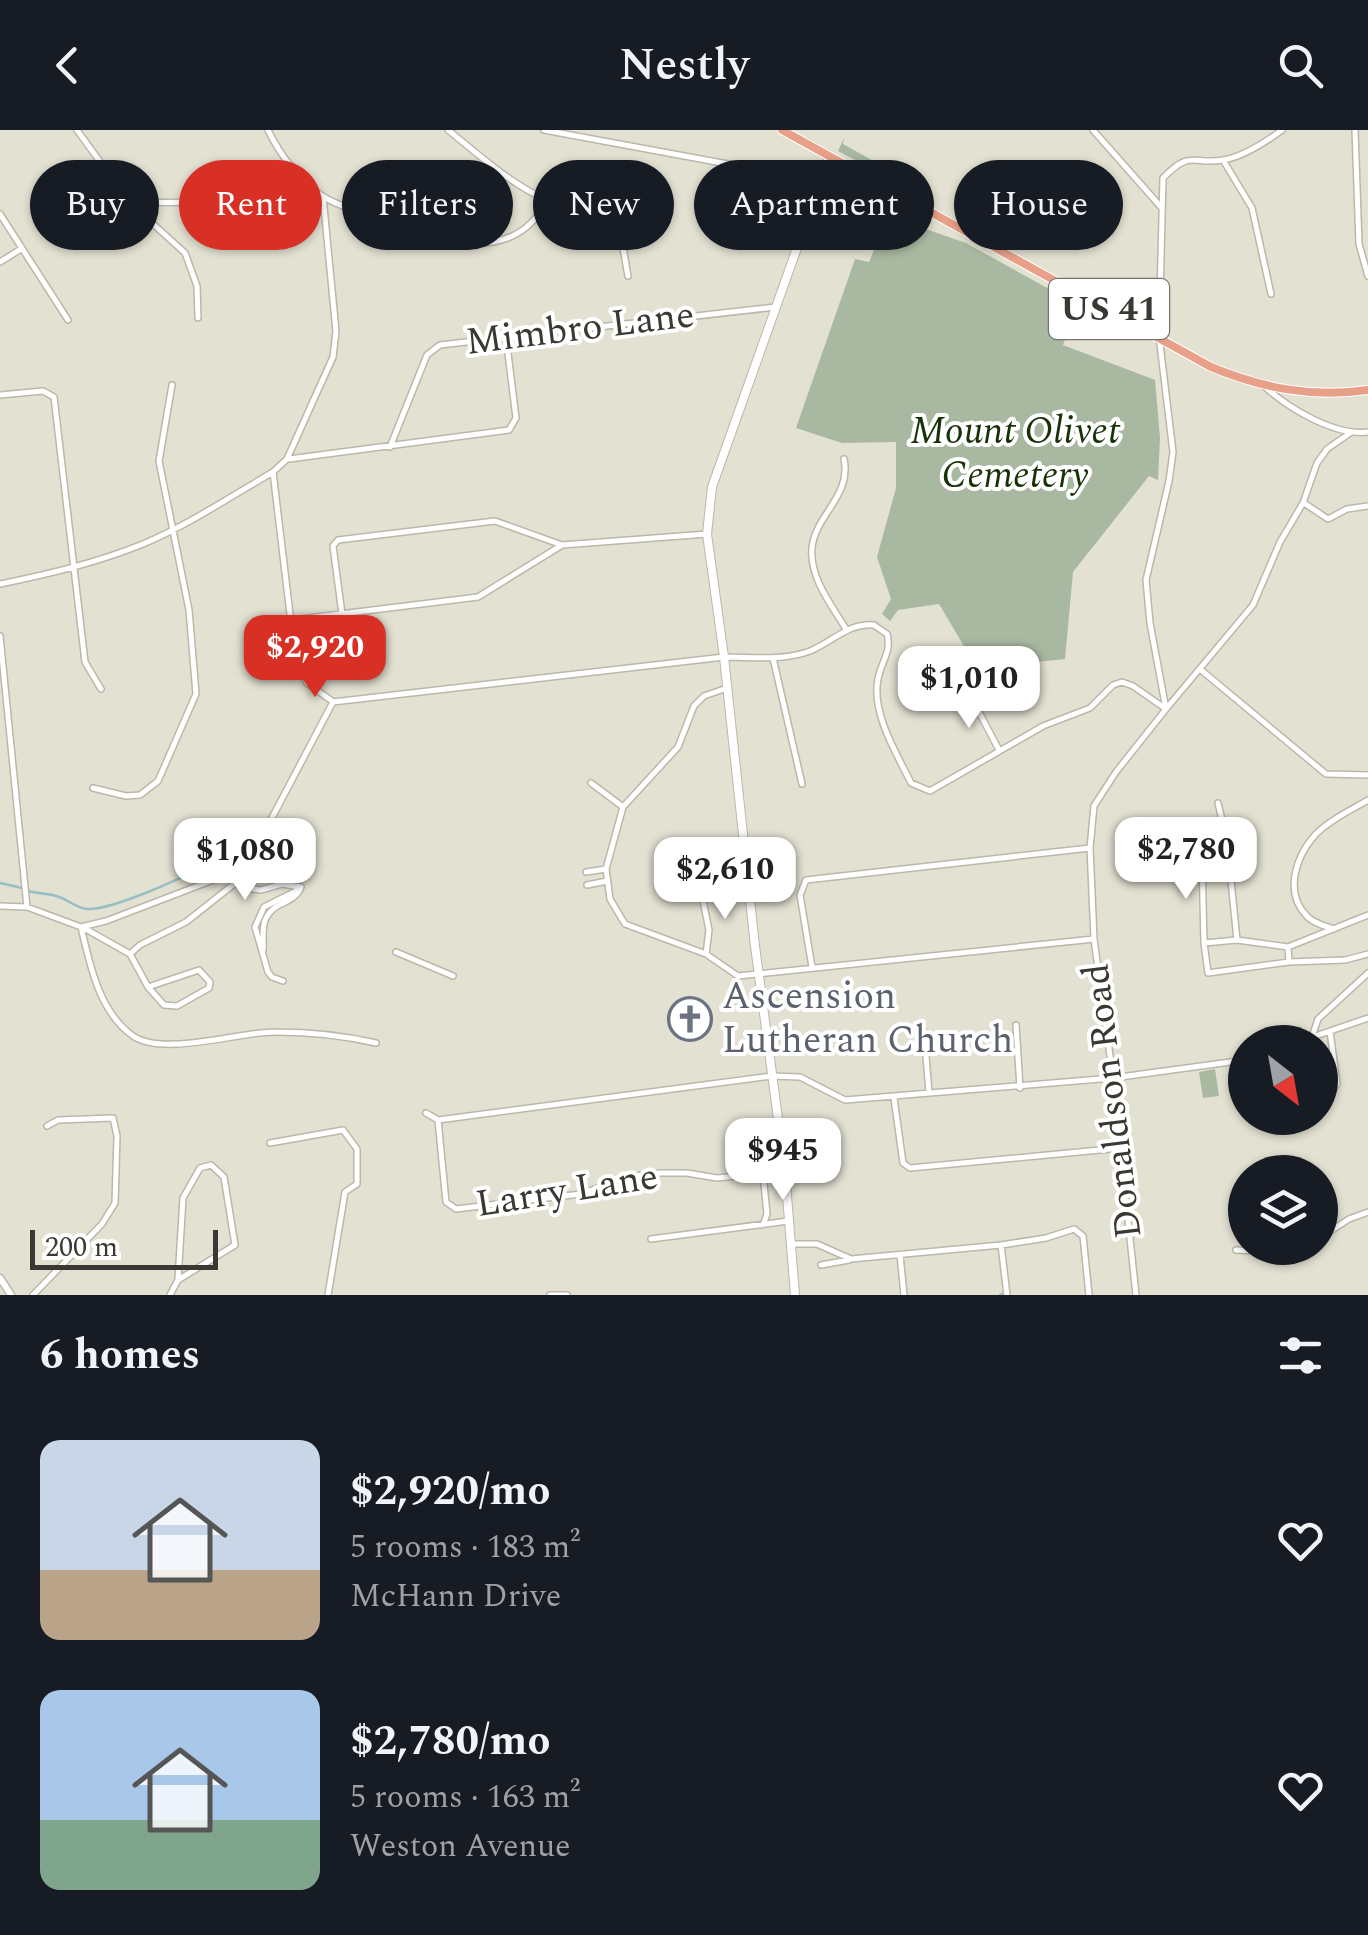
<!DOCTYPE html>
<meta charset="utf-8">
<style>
body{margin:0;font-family:Spectral,serif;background:#242831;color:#f1f3f6;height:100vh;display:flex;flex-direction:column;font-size:38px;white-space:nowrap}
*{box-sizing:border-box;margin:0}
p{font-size:32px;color:#9ea1a6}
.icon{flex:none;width:55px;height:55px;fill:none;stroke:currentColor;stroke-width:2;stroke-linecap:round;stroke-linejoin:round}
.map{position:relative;height:1165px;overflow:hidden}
.side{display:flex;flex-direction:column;background:#171b24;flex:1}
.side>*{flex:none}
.top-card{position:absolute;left:30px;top:30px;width:1310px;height:90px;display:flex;gap:20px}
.needle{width:65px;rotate:149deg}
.buttons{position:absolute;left:1228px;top:895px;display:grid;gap:20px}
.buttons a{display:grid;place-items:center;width:110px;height:110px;border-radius:50%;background:#171b24;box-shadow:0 2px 8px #0004;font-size:50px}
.scale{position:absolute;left:30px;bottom:25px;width:188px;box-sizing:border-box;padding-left:10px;border:5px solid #393832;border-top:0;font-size:28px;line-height:35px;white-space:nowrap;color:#393832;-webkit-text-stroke:8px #fff;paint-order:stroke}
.price{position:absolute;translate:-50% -85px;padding:0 22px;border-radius:20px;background:#fff;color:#222;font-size:32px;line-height:65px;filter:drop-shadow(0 2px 5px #0008)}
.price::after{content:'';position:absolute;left:50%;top:60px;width:30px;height:22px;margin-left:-15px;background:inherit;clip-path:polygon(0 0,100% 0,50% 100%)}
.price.current{background:#d93025;color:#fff}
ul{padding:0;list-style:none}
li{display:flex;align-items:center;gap:30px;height:250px;padding:0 40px}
li span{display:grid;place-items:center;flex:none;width:280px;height:200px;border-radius:20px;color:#555}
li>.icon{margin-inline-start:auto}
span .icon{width:120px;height:120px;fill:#fffc;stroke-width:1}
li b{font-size:42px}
h2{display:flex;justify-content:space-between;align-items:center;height:120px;padding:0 40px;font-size:42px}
.chip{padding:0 35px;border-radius:45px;background:#171b24;box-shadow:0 2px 8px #0004;font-size:35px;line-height:90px}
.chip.current{background:#d93025;color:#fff}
header{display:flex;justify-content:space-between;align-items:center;height:130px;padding:0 40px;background:#171b24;font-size:45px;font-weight:600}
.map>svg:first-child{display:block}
</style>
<header><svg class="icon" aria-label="back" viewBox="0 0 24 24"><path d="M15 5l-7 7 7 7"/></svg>Nestly<svg class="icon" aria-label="search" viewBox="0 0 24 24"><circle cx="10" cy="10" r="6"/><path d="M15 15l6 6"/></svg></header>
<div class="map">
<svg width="1368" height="1165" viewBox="0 0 1368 1165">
<rect width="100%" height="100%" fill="#e3e1d2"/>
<path fill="#a9b9a1" d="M844,8l-1,6 54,30 -6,5 -53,-28z
M888,86l78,27 112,62 -15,40 92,35 5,58 -2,42 -9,-4 -76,96 -8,87 -88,9 -38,-64 -41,6 -8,11 -8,-7 9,-15 -14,-42 19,-69v-46l-54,1 -46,-15 59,-169 14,3z
M1215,939l4,27 -16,2 -4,-26z"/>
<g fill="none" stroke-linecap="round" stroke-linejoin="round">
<path stroke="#97bec3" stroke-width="2.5" d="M0,753l22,5
M29,761c10,3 21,2 30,6 10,3 18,12 29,12 24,1 95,-31 117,-44
M1000,1165l3,-1"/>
<g stroke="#bbb8aa" stroke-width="8">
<path id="minor" d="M77,0l53,73 55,50 12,33 1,32
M268,0c12,25 30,48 53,65 15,11 39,16 57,23 55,21 135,52 169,-18
M448,0c30,24 61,53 97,69 24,10 53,7 71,31 8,12 9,32 12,46
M544,0l189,35 36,10 45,25
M1093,0l68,77
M1355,0l4,114 9,32
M1223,30l29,48 19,86
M130,73l155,-2 38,-4 13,134 -3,26 -46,102 -14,13 22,184 12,27 25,18
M0,84l68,106
M0,132l21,-13
M1264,256c24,22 70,50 104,46
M0,265l43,-4 11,6 31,265 16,27
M390,317l37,-92 13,-10 336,-38
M289,329l220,-29 7,-12 -10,-81
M844,329c8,37 -29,56 -32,89 -3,29 20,58 34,81
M1304,373l24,16 19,-10 21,-3
M0,454c49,-10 96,-21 143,-40 45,-19 87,-47 130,-72
M342,484l-9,-68 5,-6 157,-19 67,24
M292,490l186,-23 84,-52 145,-11
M0,506l27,271
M773,528l29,126
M1201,540l125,104 42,1
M727,558l-23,8 -10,10 -16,41 -55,60 -17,62 4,30 15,25 81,30 32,22 356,-37
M970,565l29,55
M591,653l32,24
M93,658l33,8 14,-1 18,-14 38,-87 -7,-84 -30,-149 13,-76
M1218,673l9,38 10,99 51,7
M245,732l8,27 8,1 21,-6 19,3
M586,742l20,-3
M587,755l20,-4
M701,761l8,39 -3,24
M0,776l27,1 54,20 25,-6 115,-44 24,-16 10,-11 78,-148 391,-45c28,0 60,4 86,-6 23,-9 37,-28 64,-26l13,9c5,18 -6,28 -9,45 -7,34 19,75 33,104l19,8 113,-65 47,-18 23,-23 9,-3 11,4 33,23 87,-104 27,-63 23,-39 14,-40 10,-14 23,-16
M81,797c9,38 18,85 52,109 31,21 108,-5 144,-4 33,0 68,4 99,11
M84,798l46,26
M1334,799c-9,-3 -22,-6 -28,-14 -22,-23 -10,-59 9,-80 13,-14 36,-25 53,-35
M1237,810l-33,3 4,30 81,-11 56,-2 23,-6
M1204,813l-2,-83 27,-1
M263,820c1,-11 -2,-22 3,-32 8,-17 29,-14 35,-31
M396,822l57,24
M1289,832l-1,-15 80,-32
M812,837l-12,-72 6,-15 284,-32
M199,840l11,12 -1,6 -32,18 -13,-1 -16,-18z
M283,851l-11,-4 -4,-5 -13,-45 9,-20 34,-17
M148,857l-18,-33 10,-9 46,-23 62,-49
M1016,895l4,63
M924,902l5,61
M1312,907l6,-18 50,-46
M1298,912l70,-24
M894,968l9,65 7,5 211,-20
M1320,978l17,-24 -7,-53
M426,983l12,7 8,82 10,7 125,-15 46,-17 33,-4h27l30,5 68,-7
M438,990l334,-44 28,1 45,23 268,-22 132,-18
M270,1013l73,-13 14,19v35l-12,8 -17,103
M211,1035l13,12 11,68 -57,35 5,-82 17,-30z
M763,1095l4,-11 -4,-40
M1320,1108l29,-19 19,-7
M651,1109l137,-18
M790,1114h27l34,15 150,-14 45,-7 28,-9 9,7 6,59
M1001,1115l6,50
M1236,1120l46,2 16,-4
M900,1125l4,40
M821,1135l28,-5
M33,1165l69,-71 13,-21 2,-67 -4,-18 -55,2 -11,6
M170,1165l8,-15
M550,1165h17
M1136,1165l-23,-217 -19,-139 -4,-91 4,-42 22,-34 50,-63 -16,-86 -4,-43 23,-99 4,-29 -14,-116 4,-158c28,-29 29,-13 60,-18 19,-3 44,-19 59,-30"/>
</g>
<g stroke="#bbb8aa" stroke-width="9">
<path id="tertiary" d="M0,1148l11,17"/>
</g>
<g stroke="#bbb8aa" stroke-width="10">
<path id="secondary" d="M795,1165l-10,-124 -30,-225 -31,-289 -17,-123 5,-47 117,-329"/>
</g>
<g stroke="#fff" stroke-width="10">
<path id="primary" d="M782,0l429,237c51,21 101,31 157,23
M820,52l40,-6"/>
</g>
<use href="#minor" stroke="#fff" stroke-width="5"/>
<use href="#tertiary" stroke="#fff" stroke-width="6"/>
<use href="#secondary" stroke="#fff" stroke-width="8"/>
<use href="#primary" stroke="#e8a188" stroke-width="8"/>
</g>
<defs>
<g id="church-ring" transform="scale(2.25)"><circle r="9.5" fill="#fff" stroke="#6b7280" stroke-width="1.5"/><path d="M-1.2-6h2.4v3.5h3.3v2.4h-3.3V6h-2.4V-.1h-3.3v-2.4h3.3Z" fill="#6b7280"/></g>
</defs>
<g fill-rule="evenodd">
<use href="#church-ring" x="690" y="889"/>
</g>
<g text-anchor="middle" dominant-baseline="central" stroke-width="8" stroke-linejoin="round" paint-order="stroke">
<rect fill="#fff" stroke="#747470" stroke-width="2.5" x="1049" y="149" width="120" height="60" rx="8"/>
<g font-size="35" font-weight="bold" fill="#393832">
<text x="1109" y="179">US 41</text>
</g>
<g font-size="38" fill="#393832" stroke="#fff">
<text transform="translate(580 199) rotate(-7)">Mimbro Lane</text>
<text transform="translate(1113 971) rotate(-97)">Donaldson Road</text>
<text transform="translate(567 1061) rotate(-9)">Larry Lane</text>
</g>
<g font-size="38" font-style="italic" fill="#183208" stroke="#fff">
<text x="1015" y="302">Mount Olivet<tspan x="1015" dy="44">Cemetery</tspan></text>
</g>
<g font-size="38" fill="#5b616d" stroke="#fff" text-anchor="start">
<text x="722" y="867">Ascension<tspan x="722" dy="44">Lutheran Church</tspan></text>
</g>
</g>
</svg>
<div class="buttons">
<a><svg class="needle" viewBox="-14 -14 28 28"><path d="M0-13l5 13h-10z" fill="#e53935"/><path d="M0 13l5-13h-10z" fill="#9ea1a6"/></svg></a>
<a><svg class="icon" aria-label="layers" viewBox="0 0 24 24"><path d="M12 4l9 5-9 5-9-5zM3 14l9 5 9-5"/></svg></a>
</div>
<div class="scale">200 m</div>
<b class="price current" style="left:315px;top:570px">$2,920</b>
<b class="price" style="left:969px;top:601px">$1,010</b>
<b class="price" style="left:1186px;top:772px">$2,780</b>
<b class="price" style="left:245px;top:773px">$1,080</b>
<b class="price" style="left:725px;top:792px">$2,610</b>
<b class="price" style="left:783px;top:1073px">$945</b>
<div class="top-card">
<a class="chip">Buy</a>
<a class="chip current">Rent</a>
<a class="chip">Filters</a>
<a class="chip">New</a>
<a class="chip">Apartment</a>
<a class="chip">House</a>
</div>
</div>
<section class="side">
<h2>6 homes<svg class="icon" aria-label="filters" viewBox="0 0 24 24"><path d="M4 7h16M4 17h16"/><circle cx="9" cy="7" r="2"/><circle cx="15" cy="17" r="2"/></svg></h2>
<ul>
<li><span style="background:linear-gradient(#c9d6e8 65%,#b9a48a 0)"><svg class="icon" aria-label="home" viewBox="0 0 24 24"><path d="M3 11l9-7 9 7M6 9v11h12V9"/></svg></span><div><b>$2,920/mo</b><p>5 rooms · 183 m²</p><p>McHann Drive</p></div><svg class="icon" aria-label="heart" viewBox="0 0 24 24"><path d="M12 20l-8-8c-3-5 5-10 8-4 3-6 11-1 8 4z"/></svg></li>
<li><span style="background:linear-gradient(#a9c7e8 65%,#7fa58c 0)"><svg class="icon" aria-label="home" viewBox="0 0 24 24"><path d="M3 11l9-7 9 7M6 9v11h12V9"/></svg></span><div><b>$2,780/mo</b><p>5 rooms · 163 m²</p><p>Weston Avenue</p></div><svg class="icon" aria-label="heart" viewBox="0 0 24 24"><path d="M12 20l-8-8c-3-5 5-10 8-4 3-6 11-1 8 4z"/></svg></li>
</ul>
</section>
